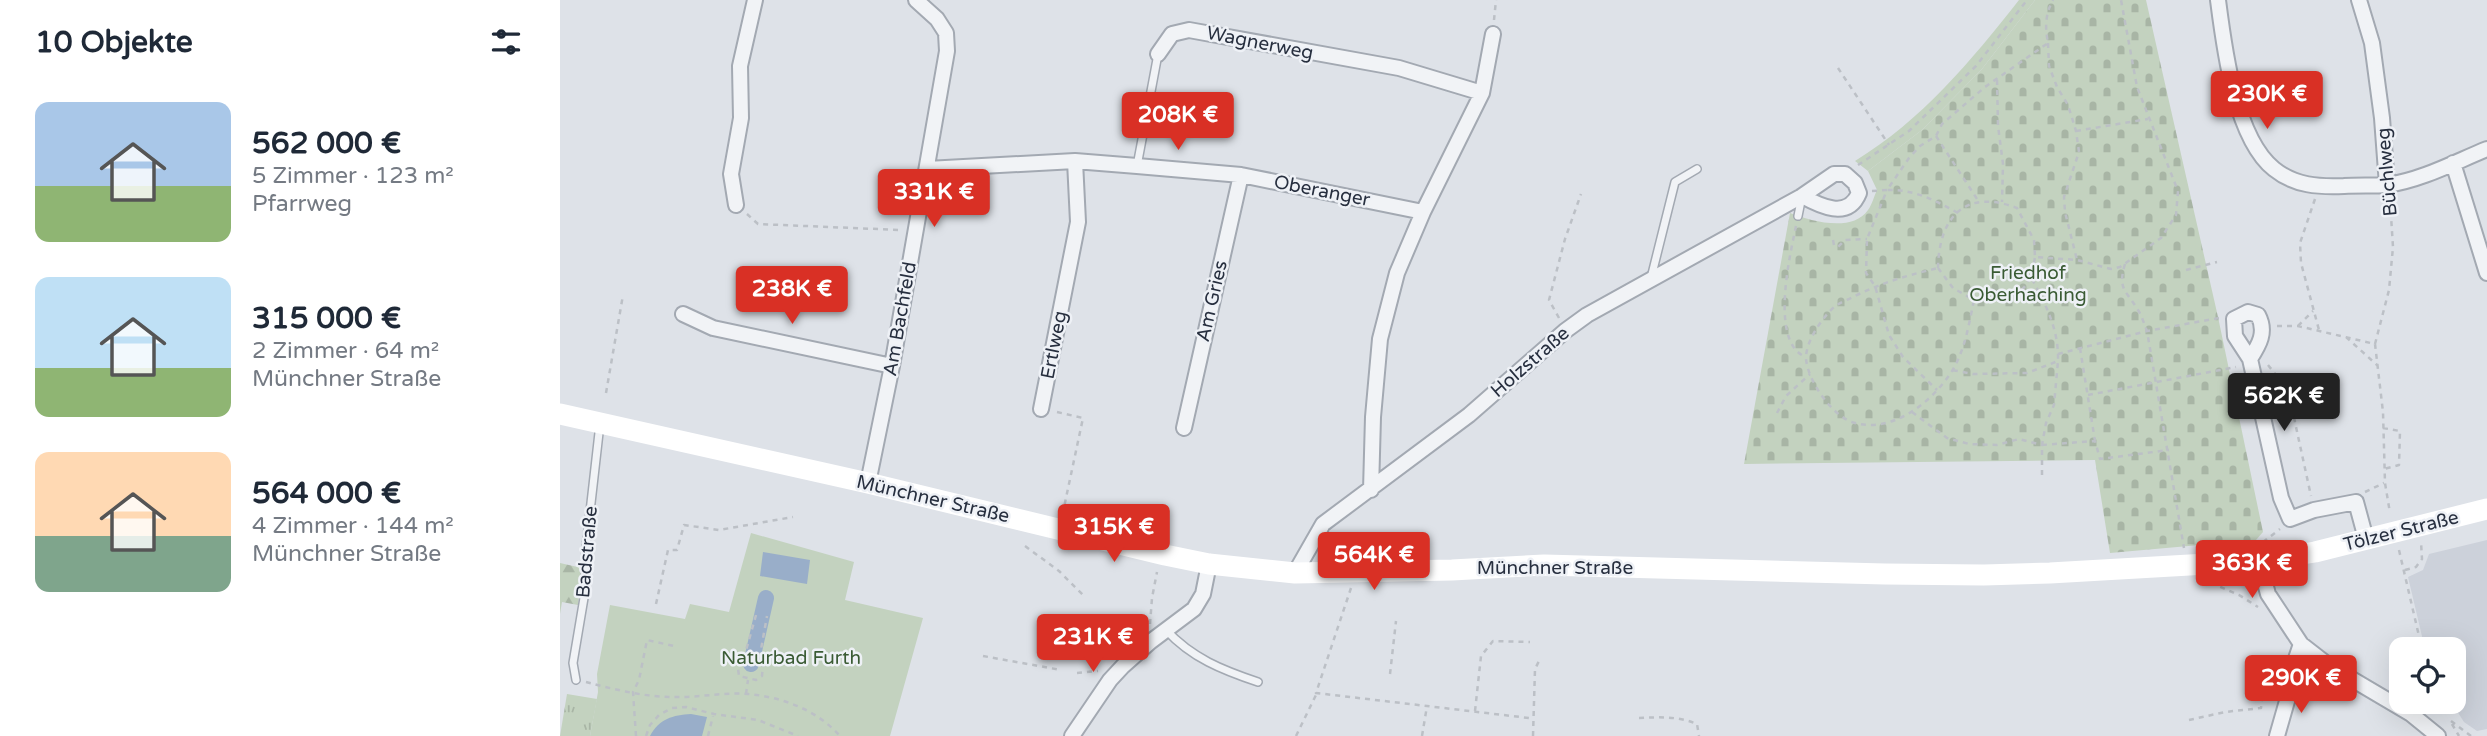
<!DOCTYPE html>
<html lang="de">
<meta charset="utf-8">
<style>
body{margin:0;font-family:"Varela Round",sans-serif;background:#f6f6f7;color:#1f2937;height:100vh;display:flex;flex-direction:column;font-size:26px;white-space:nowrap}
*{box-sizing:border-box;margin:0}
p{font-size:23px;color:#747a83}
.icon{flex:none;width:38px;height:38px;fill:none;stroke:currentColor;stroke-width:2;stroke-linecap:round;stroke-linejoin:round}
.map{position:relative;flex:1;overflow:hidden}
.side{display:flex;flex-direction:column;background:#fff;width:560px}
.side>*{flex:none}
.fabs{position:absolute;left:1829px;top:637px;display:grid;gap:14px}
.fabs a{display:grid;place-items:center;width:77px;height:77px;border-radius:14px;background:#fff;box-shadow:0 7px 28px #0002;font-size:35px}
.price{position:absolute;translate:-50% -60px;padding:0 16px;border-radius:7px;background:#d93025;color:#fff;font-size:23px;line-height:46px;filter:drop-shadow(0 2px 4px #0008)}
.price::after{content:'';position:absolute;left:50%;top:42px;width:21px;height:16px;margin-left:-10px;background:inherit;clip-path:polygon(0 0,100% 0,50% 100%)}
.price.on{background:#222;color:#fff}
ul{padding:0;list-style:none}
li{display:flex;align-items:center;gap:21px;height:175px;padding:0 35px}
li span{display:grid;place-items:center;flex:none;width:196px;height:140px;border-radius:14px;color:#555}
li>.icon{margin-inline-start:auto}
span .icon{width:84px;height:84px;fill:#fffc;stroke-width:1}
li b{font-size:30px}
h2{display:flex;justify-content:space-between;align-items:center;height:84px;padding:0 35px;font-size:30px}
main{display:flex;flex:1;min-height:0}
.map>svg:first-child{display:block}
</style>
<main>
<section class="side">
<h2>10 Objekte<svg class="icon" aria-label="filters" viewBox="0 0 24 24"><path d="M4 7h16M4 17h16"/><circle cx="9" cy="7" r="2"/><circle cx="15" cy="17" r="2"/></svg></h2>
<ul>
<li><span style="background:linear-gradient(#a9c7e8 60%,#8fb573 0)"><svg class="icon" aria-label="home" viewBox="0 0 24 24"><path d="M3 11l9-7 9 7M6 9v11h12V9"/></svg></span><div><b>562 000 €</b><p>5 Zimmer · 123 m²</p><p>Pfarrweg</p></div></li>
<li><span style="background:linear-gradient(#bfe0f5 65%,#8fb573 0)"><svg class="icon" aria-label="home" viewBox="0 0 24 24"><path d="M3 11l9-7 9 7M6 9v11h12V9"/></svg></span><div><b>315 000 €</b><p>2 Zimmer · 64 m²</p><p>Münchner Straße</p></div></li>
<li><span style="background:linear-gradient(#ffd9b3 60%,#7fa58c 0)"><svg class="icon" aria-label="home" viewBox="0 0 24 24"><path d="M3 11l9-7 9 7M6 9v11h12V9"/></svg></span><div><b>564 000 €</b><p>4 Zimmer · 144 m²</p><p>Münchner Straße</p></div></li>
</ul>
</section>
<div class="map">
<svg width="1927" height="736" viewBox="0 0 1927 736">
<defs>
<pattern id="grass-tufts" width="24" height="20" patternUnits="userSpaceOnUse" patternTransform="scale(1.75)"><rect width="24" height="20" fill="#c3d2bf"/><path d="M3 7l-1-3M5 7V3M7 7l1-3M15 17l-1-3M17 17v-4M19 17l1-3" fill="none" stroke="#a8b5a5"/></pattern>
<pattern id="forest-firs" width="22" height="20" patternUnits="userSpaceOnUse" patternTransform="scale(1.75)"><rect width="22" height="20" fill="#c3d2bf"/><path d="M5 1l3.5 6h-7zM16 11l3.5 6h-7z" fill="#a8b5a5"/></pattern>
<pattern id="cemetery-stones" width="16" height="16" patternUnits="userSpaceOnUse" patternTransform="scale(1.75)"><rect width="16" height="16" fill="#c3d2bf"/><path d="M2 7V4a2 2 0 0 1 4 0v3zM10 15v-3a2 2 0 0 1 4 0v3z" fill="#a8b5a5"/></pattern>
</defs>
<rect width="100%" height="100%" fill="#dee2e8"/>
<path fill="#ccd1da" d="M1927,540v189l-10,2 -13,-9 -7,-11 -1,-20 -2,-1v-41h-29l-17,-72 15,-7 6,-16z"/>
<path fill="url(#grass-tufts)" d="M7,694l30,5 -7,37h-30z"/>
<path fill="url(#forest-firs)" d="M0,563l22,5 -4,37 -16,-3 -2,12z"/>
<path fill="url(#cemetery-stones)" d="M1475,0h111l72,317 45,215 -7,8 -146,13 -15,-93 -351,4 46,-251c21,8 62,20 78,-3 4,-5 6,-14 9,-20l-9,-19 54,-41 60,-61z"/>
<path fill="#c3d2bf" d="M1459,0h16l-53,69 -60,61 -54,41 -13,-10c67,-41 116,-100 164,-161z
M191,533l103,29 -9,38 78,18 -33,118h-300l8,-44 -1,-18 13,-69 75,14 5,-15 39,8z"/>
<path fill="#99aec9" d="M203,552l47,8 -3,24 -47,-8z
M131,714l16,3 -5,19h-52c9,-17 23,-21 41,-22z"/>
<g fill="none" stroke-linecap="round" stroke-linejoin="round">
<path stroke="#99aec9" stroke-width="16" d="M191,664l15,-66"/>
<g stroke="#a3a9b2" stroke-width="10">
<path id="service" d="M577,166l21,-112
M1238,216l4,-20
M1091,278l24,-96 22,-13
M606,630c26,28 56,40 92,52
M16,680l-3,-17 12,-71 1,-45 14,-123"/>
</g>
<g stroke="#a3a9b2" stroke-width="18">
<path id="minor" d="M1658,0c6,47 17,138 56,169 21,17 45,18 70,17 14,-1 29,0 43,-1 35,-5 68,-23 100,-36
M1799,0l13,43 10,75 5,67
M598,54l14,-20 17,-4 210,38 83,25
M1893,163l34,110
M367,169l148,-8 62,5 104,9 182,37
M176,205l-5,-31 10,-56 -1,-52 15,-66
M123,314l30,14 179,38
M1690,359c9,-14 17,-27 8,-44l-10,-3 -14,7 1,17 15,23 31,139 9,21 24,-9 42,-8 10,37
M481,409l37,-187 -3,-61
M624,428l57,-253
M308,483l24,-117 55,-315 -1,-18 -9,-14 -21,-19
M811,490l2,-73 7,-78 17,-66 26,-61 59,-119 11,-59
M1699,561l9,33 33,50 27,21 83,49 27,22
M735,573l28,-49 146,-109 96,-84 22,-16 215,-119 32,-22h11l10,9 4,10c-11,27 -39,13 -57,3
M1741,644l-10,29 5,11c17,3 22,-7 32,-19
M512,736l38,-56 13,-14 27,-24 44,-33 9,-15 6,-30
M1717,736l10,-35 9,-17"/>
</g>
<path stroke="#bcc0c6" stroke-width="2.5" stroke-dasharray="5 5" stroke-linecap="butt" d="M934,20l2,-20
M1488,43l1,23 8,21 11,18 8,26 3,21 -15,45 1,15 12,48
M1278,68l51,77
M1437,80l1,46 5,38 -1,38
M1516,131l72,-12
M1376,136l43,66
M1298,165l51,-34 67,-65 51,-66
M1312,191l15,-1 -20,49 -1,34 9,13 14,49 14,22 34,33
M1755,199l-15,44 1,20 18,67
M1398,213c-23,-13 -45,-24 -71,-23l22,-32 11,-12 16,-10 6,-12 43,-37 63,-44c-3,-15 -3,-29 5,-43
M187,214l11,10 142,6
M1236,226c-6,29 -27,117 10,131
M1273,240l1,5 4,2 7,-7 22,-1
M1565,264c-8,26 2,27 13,46 4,6 6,14 9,21l37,217
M1378,268c1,-51 27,-80 79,-60l17,32 1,17 42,3 34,9 9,-2 41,-29 15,-23 2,-24 -41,-104 -16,-87
M1378,268l15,20 21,12c-5,24 -9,50 -22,71 -20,31 -58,62 -97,52 -22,-5 -48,-43 -49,-65 0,-17 16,-40 28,-51 5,-4 13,-7 19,-10 28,-14 55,-22 85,-29z
M1626,270l31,-8
M1472,279c14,26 27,51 26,82
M1482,298h12l1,7
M1414,300c38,1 55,-3 61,-43
M999,318l-10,-18 16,-61 16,-45
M1717,326h21l77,18 14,-54 4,-43 -3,-47
M1738,326l15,-15
M1786,337l31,28
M1815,344l8,68 2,71 5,30
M1520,348l15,93
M1498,354l89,-23 72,-13
M1708,365l20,25 23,106
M46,393l17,-98
M1528,395l148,-28
M497,412l26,6 -20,94
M1352,412l35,26 22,6 28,1 22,-6 23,6 4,-22 8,-18 4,-44 -31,12 -54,1 -21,-4
M1217,413l9,-17 24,-22
M1823,428l17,3 -1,34 -15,4
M1482,475v-30l53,-4 5,18 69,-9
M1805,492l19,-9
M1703,542l17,-13
M465,546l34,25 25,25
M1839,550l23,99
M1845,570l11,-3 6,-8 -1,-17
M1651,583l28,12 19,12
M791,588l-35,105 213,25
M96,604l12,-54h9l7,-25 35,5 74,-13
M196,615l-11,39 -8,7 2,15 17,4 6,-4 1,-12 -3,-9 7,-39
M590,624l2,-26 5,-26
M423,656l78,14
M517,673l21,-2
M830,674l6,-53
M26,682c27,7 58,15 86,15 25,1 51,-5 76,-3 34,3 69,16 92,42
M186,694l2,-14
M915,711l6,-55 12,-15 37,1
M1870,712l3,-10
M1079,718c20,-1 39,-2 58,6l2,12
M1629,720l36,-8 36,-4 5,-47
M1891,721l20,15
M1892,724l7,12
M76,736l-3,-44 6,-12 8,-40 27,6
M86,736l4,-11 9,-10 13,-7 14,-1 28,7 44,6 40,16
M148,736l5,-20
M736,736l20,-41
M862,736l5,-30
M973,736l2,-67 5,-10"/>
<use href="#service" stroke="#f1f3f6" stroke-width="7"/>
<use href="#minor" stroke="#f1f3f6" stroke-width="14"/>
<path stroke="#fff" stroke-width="21" d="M0,414l308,69 297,72 44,9 86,9 157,-3 92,-5 341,9 99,1 66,-2 209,-12 56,-9 172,-43"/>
</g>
<g text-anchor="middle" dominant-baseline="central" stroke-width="5" stroke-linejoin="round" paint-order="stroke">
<g font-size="19" fill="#272f3f" stroke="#eef1f6">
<text transform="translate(700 43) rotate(11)">Wagnerweg</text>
<text transform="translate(1827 172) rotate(-95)">Büchlweg</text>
<text transform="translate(762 191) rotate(11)">Oberanger</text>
<text transform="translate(652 301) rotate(-77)">Am Gries</text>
<text transform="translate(340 319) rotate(-80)">Am Bachfeld</text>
<text transform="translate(494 345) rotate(-79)">Ertlweg</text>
<text transform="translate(970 362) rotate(-41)">Holzstraße</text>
<text transform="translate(373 499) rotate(13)">Münchner Straße</text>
<text transform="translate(1841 531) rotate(-14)">Tölzer Straße</text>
<text transform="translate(27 552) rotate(-85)">Badstraße</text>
<text x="995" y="568">Münchner Straße</text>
</g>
<g font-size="19" fill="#3a5b34" stroke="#eef1f6">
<text x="1468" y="273">Friedhof<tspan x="1468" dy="22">Oberhaching</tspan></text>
<text x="231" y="658">Naturbad Furth</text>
</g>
</g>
</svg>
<div class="fabs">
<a><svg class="icon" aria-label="locate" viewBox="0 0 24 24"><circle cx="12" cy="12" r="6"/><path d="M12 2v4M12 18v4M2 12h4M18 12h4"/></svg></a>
</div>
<b class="price" style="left:1707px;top:131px">230K €</b>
<b class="price" style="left:618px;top:152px">208K €</b>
<b class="price" style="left:374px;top:229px">331K €</b>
<b class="price" style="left:232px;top:326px">238K €</b>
<b class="price on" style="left:1724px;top:433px">562K €</b>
<b class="price" style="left:554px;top:564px">315K €</b>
<b class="price" style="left:814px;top:592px">564K €</b>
<b class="price" style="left:1692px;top:600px">363K €</b>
<b class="price" style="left:533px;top:674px">231K €</b>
<b class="price" style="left:1741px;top:715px">290K €</b>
</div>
</main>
